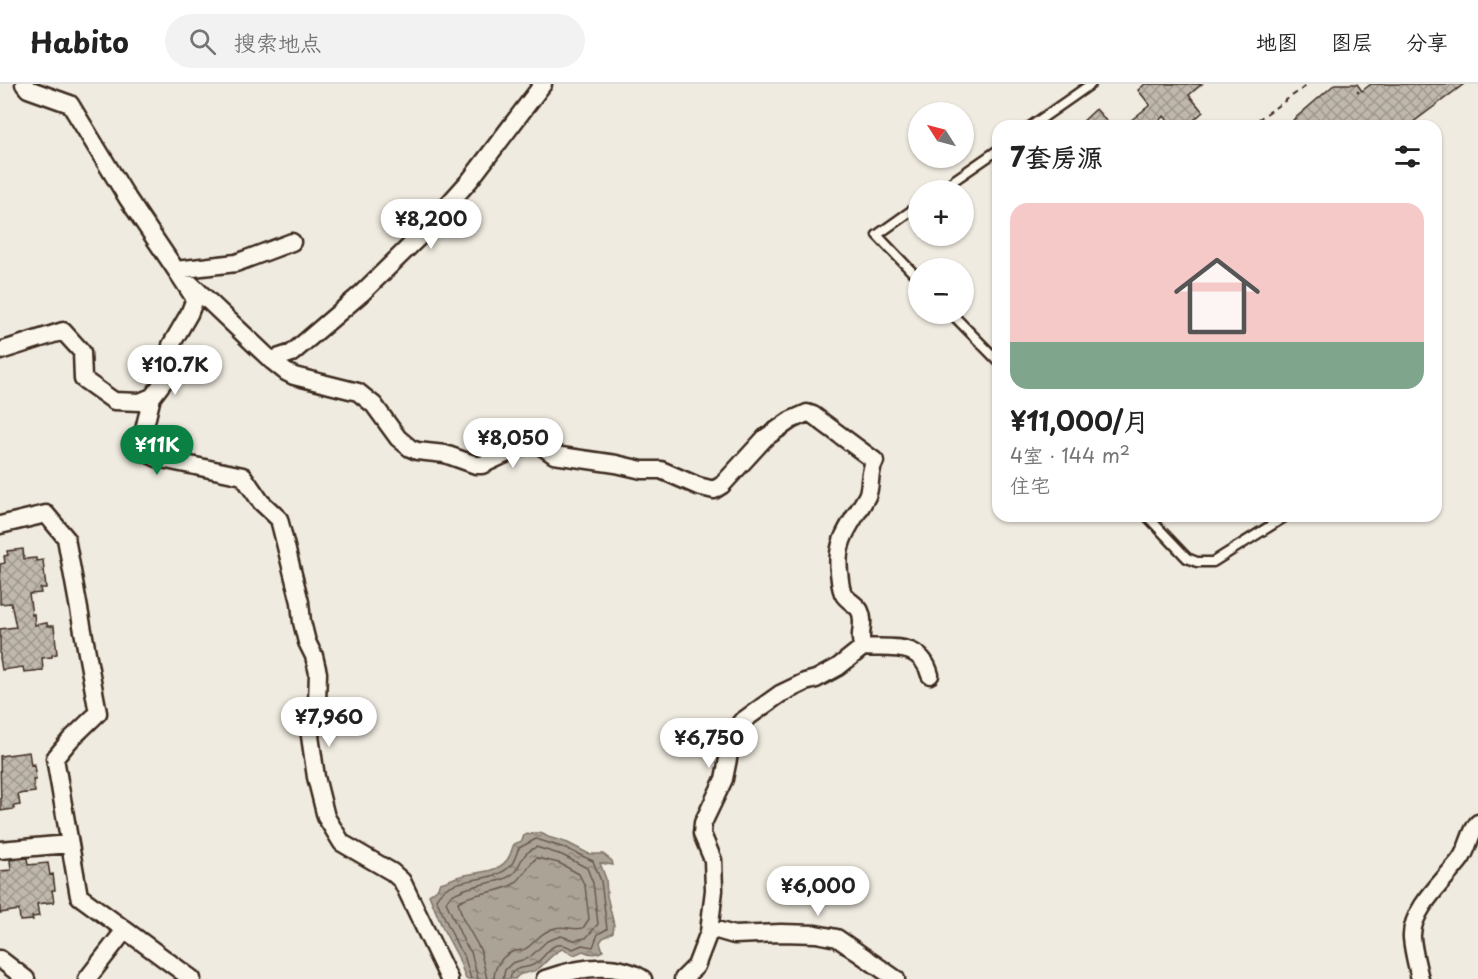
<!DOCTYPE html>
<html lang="zh">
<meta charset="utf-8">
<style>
body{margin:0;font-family:"Playpen Sans","LXGW WenKai TC",sans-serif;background:#f2f2f2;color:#222;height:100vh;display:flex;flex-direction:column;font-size:22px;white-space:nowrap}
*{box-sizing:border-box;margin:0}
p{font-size:20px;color:#767676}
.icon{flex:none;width:33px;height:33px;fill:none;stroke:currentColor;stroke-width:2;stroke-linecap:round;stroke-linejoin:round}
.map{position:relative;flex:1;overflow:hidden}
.panel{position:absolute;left:992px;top:36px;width:450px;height:402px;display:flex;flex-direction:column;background:#fff;border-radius:18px;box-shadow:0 2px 4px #0004}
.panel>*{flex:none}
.needle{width:39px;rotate:306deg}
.fabs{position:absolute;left:908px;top:18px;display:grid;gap:12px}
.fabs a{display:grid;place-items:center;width:66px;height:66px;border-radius:50%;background:#fff;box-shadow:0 2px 4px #0004;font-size:30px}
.price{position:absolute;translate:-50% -51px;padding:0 14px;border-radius:21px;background:#fff;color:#222;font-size:20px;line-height:39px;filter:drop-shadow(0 2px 3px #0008)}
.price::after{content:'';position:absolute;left:50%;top:36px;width:18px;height:14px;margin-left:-9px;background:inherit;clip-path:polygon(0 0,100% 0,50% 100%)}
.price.current{background:#0b8043;color:#fff}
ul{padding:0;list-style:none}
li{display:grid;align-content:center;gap:12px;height:318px;padding:0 18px}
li+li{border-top:2px solid #e0e0e0}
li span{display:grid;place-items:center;height:186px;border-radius:18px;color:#555}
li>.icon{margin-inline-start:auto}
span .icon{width:108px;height:108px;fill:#fffc;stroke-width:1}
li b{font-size:26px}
h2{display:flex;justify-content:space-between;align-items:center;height:72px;padding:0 18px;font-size:26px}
header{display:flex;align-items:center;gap:36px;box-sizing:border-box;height:84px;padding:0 30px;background:#fff;border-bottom:2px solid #e0e0e0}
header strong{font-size:28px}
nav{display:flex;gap:33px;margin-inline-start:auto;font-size:21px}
.search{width:420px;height:54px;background:#f2f2f2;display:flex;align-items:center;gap:15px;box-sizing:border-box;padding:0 21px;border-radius:33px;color:#767676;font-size:22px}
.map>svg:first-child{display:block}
</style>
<header>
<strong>Habito</strong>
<div class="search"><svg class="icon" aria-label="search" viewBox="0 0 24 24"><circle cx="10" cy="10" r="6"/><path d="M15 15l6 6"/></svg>搜索地点</div>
<nav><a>地图</a><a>图层</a><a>分享</a></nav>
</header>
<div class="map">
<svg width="1478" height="895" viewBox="0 0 1478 895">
<defs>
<pattern id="water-ripples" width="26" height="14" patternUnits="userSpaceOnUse" patternTransform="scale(1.5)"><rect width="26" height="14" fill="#aca397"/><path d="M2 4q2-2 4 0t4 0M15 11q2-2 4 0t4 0" fill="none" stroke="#8d857b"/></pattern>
<pattern id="building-cross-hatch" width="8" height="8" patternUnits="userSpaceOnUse" patternTransform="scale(1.5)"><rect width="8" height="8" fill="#c0b8ad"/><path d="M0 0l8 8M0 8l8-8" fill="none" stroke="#9d968c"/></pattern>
</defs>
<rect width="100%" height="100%" fill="#f0ebe0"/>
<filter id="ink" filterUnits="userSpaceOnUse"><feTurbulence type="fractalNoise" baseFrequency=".0167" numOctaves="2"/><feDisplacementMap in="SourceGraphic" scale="12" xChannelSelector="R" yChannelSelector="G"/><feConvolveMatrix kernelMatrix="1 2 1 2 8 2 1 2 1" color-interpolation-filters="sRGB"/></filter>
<g filter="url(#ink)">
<path fill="url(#water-ripples)" stroke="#7f7367" stroke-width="1.5" d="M535,749h6l7,4 20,6 21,11h14l9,7 1,4 -13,-2 6,16 1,17 7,29 -1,7 -10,6 -3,4 3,9c-6,4 -14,3 -20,0l-9,4 -12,-6c-11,5 -15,13 -24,20 -9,6 -16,1 -23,10h-49l-8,-22 -15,-28 -14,-34 8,-6 3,-6c6,-1 11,-4 17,-6 14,-5 39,-3 49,-16 5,-5 5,-11 8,-17l8,-3 2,-6z"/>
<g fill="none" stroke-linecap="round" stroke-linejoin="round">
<path stroke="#685a4e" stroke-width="1.5" d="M471,895l-7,-24 -6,-8 -22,-48c14,-26 57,-13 75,-34 4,-5 5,-11 8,-17l17,-9 29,9 28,13 8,20 6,48 -9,5 -5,13 -11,-2 -9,4c-24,-13 -23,7 -40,16 -10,5 -21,0 -23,14
M478,895l-7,-27 -6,-8 -19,-42c5,-14 44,-18 58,-23 17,-7 13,-16 21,-24 2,-3 8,-6 11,-8l26,8 25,13 6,15 5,41 -12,14 -12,2 -13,-4 -14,5 -18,17 -17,5 -7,7 -2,9
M487,895l-7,-30 -17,-30 -5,-17c16,-10 37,-8 54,-17 12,-6 15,-21 25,-27l22,5 20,11 6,12 4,33 -6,9c-10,3 -18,-3 -28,0 -17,5 -20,16 -30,21 -3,2 -7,1 -10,2 -12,3 -21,15 -21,28"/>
</g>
<path fill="url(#building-cross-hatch)" stroke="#3b2a1e" stroke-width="1.5" d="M1145,0h57l-13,11 14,17 -16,14h-15l-8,-10 -12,10h-28l26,-21 -12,-15z
M1335,0h22l5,7 9,-7h93l-56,42h-110l-5,-6z
M1096,25l15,17h-33z
M23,465l1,10 12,-1v3l7,-1 3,28h-6l1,5 -12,1 3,21 2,-1 1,11 12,-2v3h7l3,28 -5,1v2l-10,1 1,12 -19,2 -1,-5 -21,3 -2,-12v-29l16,-2 -5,-24 -11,1v-40l5,-1 -1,-7 4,-1 -1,-4z
M29,668l2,13 3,-1 2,16h-3l2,12 -17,2 2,11 -7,1 1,3 -13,2 -1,-55z
M27,774l1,7 20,-2 2,12 3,-1 2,16h-3l2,12 -17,2 2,12 -7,1 1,3 -13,1 -1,-11 -19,3v-42l11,-1 -1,-10z"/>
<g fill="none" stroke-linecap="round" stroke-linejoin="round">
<g stroke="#3b2a1e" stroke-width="13">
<path id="lane" d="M1031,42l60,-42
M940,106l58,-40
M918,122l-41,29 41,43
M952,230l46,47
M1147,432l40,42 10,4h16l73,-46"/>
</g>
<g stroke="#3b2a1e" stroke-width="21">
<path id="street" d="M24,0l4,5 42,15 58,95 48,71 95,90 15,12 8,4 64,16 16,13 24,33 12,10 7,3 28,3 31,11h6l49,-23 6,1 17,12 62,9 26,6h19l37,16 16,4 8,-5 43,-47 26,-18 16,-7 6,2 62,46c-7,11 -3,24 -8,35 -15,28 -32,42 -28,76 1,7 1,17 5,23 4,6 13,10 16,16 6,12 -3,25 3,36 28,2 58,-6 67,28
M0,267l63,-20 19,21 1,27 31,22 26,1 12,-5 19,-25v-27l18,-31 6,-15 -19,-29 60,-7 56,-21
M271,276l21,-7 70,-60 56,-55 52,-58 73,-96
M152,313l-11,45 3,10 13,6 86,18 18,26 18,17 21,83 2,20 5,20 7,14 4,17 -1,29 -7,34 6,41 10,40 16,26 50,29 10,9 47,98
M0,441l46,-11 20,24 32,175 -28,27 -15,18 24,138 113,83
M0,766l69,-6
M710,844l24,7 47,-2 35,1 21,4 59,41
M0,875l26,20
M87,895l38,-49
M545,895c31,-11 69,-19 98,0
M683,895l13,-13 13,-34 5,-42 -1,-30 -11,-26 1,-11 21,-44 9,-45 8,-12 39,-28 25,-12 11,-3 22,-12 25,-20
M1420,895c-3,-14 -7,-28 -8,-41 -2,-28 33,-58 48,-78 9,-12 9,-26 18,-37"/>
</g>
<path stroke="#3b2a1e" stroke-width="2" stroke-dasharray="6 4.5" stroke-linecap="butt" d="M1357,7l2,2
M1249,42l60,-42"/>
<use href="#lane" stroke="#fbf7ec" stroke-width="8"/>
<use href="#street" stroke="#fbf7ec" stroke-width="16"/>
</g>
</g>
</svg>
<div class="fabs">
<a><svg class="needle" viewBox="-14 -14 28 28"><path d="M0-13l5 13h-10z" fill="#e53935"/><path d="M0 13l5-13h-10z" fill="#767676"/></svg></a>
<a>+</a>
<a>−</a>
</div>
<b class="price" style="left:431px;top:166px">¥8,200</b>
<b class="price" style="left:175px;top:312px">¥10.7K</b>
<b class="price" style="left:513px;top:385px">¥8,050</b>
<b class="price current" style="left:157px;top:392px">¥11K</b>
<b class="price" style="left:329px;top:664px">¥7,960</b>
<b class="price" style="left:709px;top:685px">¥6,750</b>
<b class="price" style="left:818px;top:833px">¥6,000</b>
<section class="panel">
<h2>7套房源<svg class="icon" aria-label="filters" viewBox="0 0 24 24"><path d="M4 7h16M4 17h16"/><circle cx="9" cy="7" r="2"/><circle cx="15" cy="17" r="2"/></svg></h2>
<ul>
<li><span style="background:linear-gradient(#f6c9c9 75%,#7fa58c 0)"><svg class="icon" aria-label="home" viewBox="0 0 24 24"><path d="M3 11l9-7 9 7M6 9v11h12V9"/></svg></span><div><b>¥11,000/月</b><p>4室 · 144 m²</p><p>住宅</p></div></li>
</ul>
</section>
</div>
